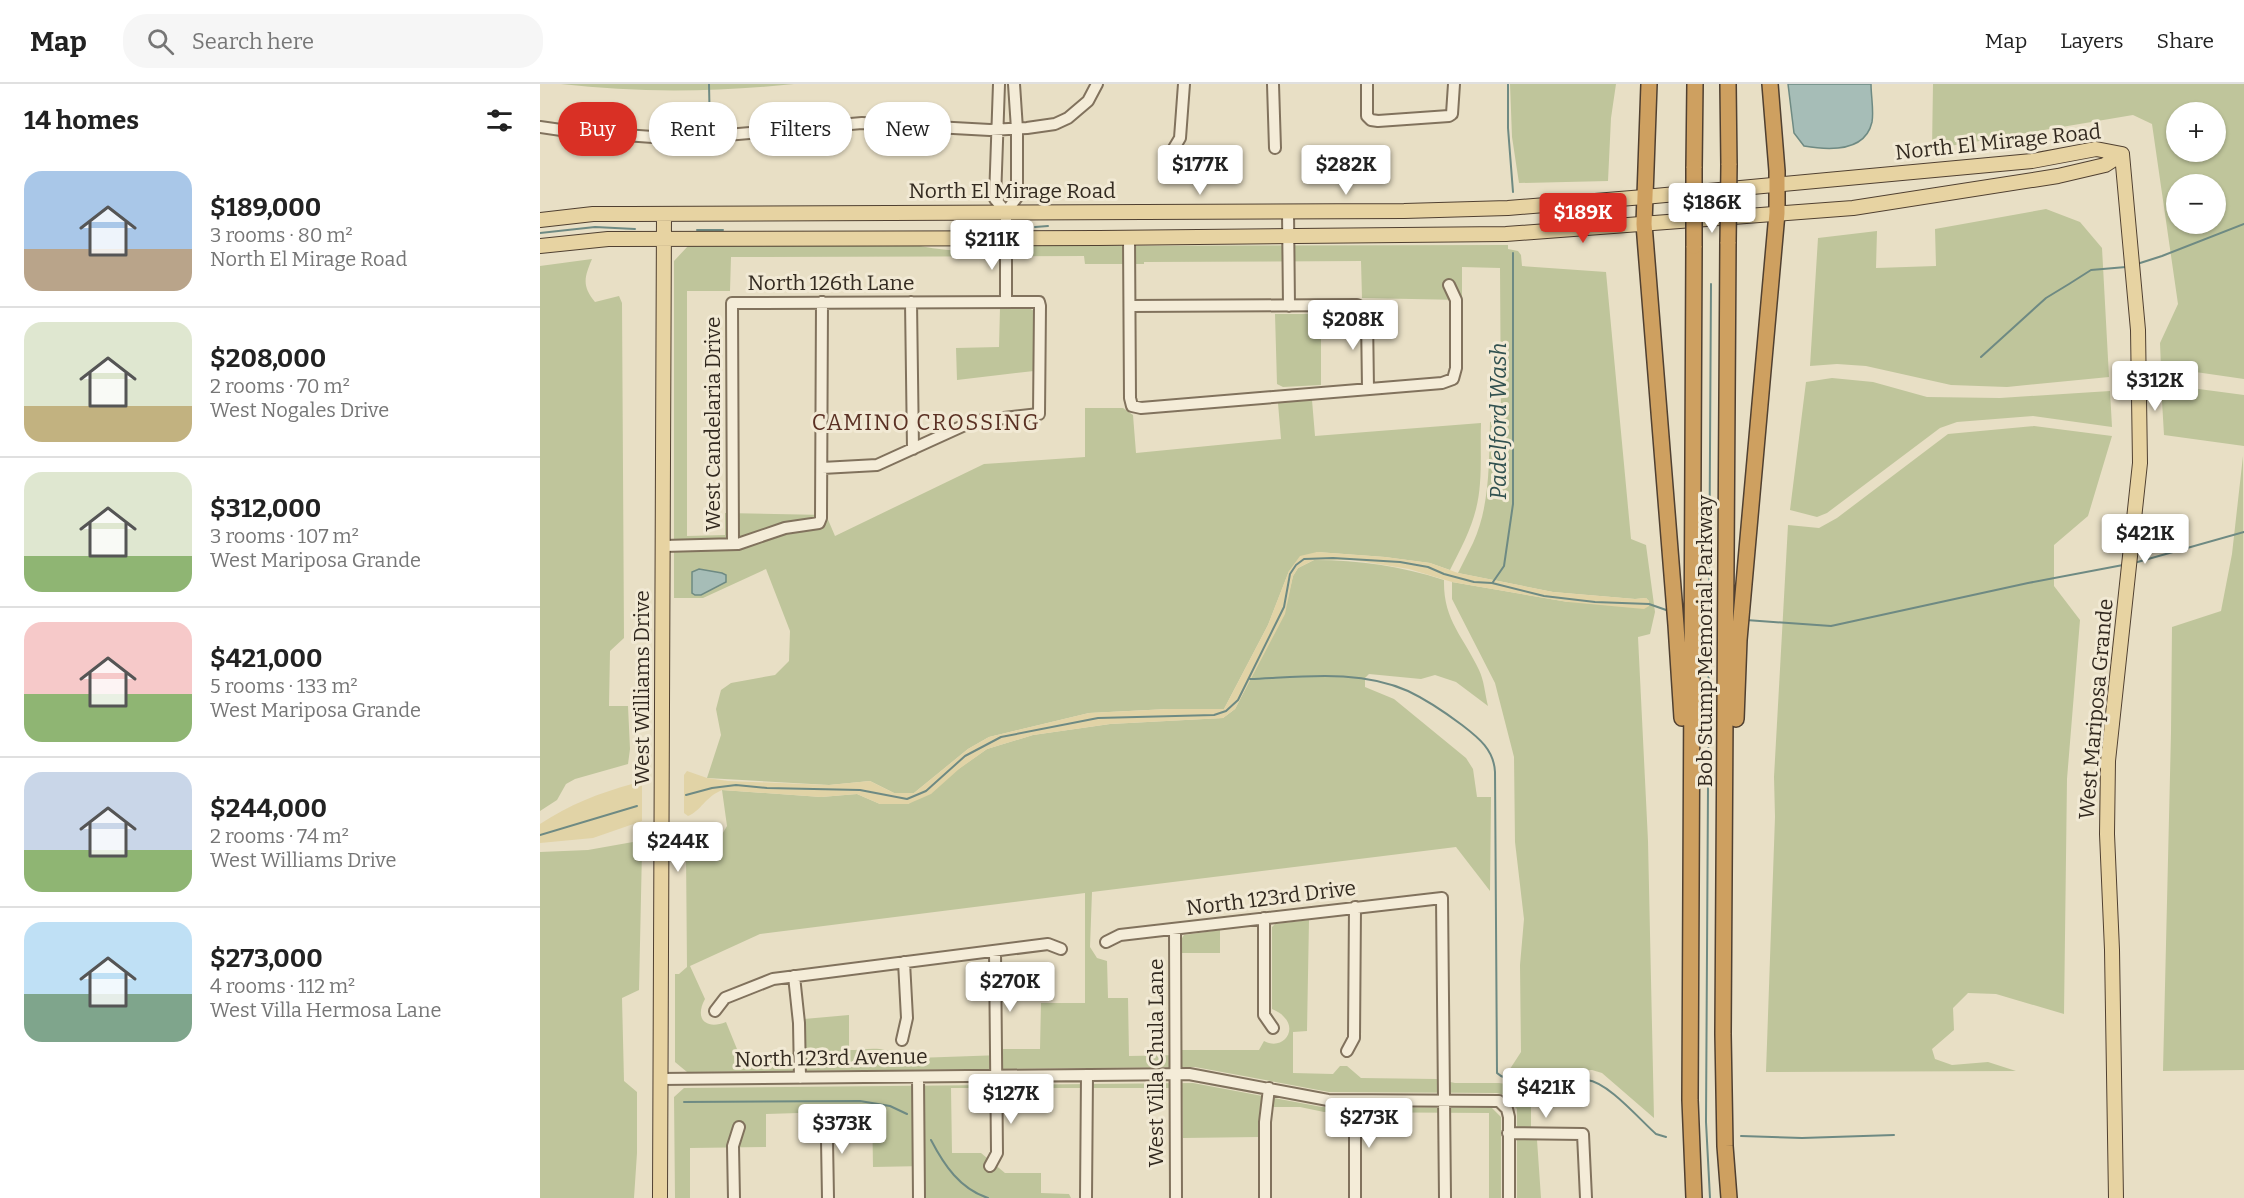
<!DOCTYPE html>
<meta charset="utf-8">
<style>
body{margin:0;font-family:Bitter,serif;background:#f6f6f6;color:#222;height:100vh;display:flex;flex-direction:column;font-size:22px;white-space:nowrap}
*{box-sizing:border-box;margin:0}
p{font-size:20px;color:#767676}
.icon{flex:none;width:33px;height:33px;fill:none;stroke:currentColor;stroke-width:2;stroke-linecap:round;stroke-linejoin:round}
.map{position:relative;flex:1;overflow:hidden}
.details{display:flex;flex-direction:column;background:#fff;width:540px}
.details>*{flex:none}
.banner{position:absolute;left:18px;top:18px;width:570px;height:54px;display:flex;gap:12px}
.fabs{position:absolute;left:1626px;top:18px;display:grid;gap:12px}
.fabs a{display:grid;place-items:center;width:60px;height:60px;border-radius:50%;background:#fff;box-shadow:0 2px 4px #0004;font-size:30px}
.price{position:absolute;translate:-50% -51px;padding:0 14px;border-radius:6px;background:#fff;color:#222;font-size:20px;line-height:39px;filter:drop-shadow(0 2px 3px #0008)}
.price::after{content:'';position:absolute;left:50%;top:36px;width:18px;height:14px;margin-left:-9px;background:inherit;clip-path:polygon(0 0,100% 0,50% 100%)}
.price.on{background:#d93025;color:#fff}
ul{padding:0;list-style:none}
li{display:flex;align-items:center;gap:18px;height:150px;padding:0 24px}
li+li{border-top:2px solid #e0e0e0}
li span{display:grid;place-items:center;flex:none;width:168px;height:120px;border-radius:18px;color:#555}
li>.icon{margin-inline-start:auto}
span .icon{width:72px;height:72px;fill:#fffc;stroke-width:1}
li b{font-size:26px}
h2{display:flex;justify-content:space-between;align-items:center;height:72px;padding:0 24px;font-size:26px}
.pill{padding:0 21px;border-radius:24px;background:#fff;box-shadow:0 2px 4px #0004;font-size:21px;line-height:54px}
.pill.on{background:#d93025;color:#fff}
header{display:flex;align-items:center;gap:36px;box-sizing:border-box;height:84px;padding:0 30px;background:#fff;border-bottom:2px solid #e0e0e0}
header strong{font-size:28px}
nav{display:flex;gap:33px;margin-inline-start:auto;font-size:21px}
.search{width:420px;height:54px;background:#f6f6f6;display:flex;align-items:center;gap:15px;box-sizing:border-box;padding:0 21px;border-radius:24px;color:#767676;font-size:22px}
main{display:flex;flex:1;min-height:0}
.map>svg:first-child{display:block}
</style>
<header>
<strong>Map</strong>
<div class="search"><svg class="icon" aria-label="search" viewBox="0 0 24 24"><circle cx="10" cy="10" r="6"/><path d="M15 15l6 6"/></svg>Search here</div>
<nav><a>Map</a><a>Layers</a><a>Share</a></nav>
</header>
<main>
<section class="details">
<h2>14 homes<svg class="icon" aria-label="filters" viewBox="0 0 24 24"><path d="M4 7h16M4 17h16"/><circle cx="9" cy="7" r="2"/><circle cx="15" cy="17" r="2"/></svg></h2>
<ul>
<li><span style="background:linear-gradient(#a9c7e8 65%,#b9a48a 0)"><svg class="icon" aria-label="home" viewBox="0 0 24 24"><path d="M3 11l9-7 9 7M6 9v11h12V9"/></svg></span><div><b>$189,000</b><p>3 rooms · 80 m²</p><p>North El Mirage Road</p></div></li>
<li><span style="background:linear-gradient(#dfe7d0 70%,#c2b280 0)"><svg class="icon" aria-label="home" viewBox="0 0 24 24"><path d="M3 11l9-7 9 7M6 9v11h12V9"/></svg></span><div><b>$208,000</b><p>2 rooms · 70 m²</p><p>West Nogales Drive</p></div></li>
<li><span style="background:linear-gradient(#dfe7d0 70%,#8fb573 0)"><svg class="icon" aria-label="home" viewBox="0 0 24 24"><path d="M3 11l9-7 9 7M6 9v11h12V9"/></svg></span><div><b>$312,000</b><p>3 rooms · 107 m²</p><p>West Mariposa Grande</p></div></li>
<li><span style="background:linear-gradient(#f6c9c9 60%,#8fb573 0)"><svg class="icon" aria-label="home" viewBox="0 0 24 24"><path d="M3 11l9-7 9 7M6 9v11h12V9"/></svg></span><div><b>$421,000</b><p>5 rooms · 133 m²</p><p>West Mariposa Grande</p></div></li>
<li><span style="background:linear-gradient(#c9d6e8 65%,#8fb573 0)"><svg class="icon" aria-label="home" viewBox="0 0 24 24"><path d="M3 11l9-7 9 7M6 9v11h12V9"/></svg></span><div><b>$244,000</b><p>2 rooms · 74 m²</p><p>West Williams Drive</p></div></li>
<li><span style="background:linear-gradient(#bfe0f5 60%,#7fa58c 0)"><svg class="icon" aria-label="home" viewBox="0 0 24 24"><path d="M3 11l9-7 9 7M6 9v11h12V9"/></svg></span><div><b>$273,000</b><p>4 rooms · 112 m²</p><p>West Villa Hermosa Lane</p></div></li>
</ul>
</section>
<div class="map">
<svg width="1704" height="1114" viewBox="0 0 1704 1114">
<rect width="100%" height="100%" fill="#e8dfc5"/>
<path fill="#bfc59b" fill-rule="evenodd" d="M21,0h233c-78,8 -155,9 -233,0z
M970,0h106l-5,34 -3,63 -89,2 -7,-46z
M1393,0h311v295l-83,-12 -1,-24 18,-39 -26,-180 -19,-9 -201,34zM1676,28v40h-40v-40zM1676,100v40h-40v-40z
M1506,125l34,13 22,26 7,129 -102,10 -56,-2 -85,-19 -29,-2 -27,2 8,-128 59,-7 -1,37 60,-2 -1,-37z
M968,161v4l10,2 3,4 1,11 84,6 25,267 15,6 9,67 -5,22 -12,3 10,204 6,277 -52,-45 -10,-3 -84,2 13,-20 -1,-87 4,-46 -9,-77 -1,-85 -19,-74 -43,-84v-17l116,20 81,-1 -3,-3 -11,1 -82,-7 -95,-19c5,-10 10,-20 15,-30 17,-37 16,-80 17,-121l11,-1 -1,-153 -38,-1v33l-100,-2 -1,-37 -217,1v2h-59l-1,-8 -353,1 -1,34h-43v245l38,-1v-22l101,2 9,21 149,-72 101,-7v-49h38l10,7 3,38 145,-14 -3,-36 34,-3 3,36 166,-13c-1,28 2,59 -5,86 -5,21 -16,41 -26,61l-20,-7 -45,-6 -68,-5 -28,19 -21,54 -44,84h-56l-79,4 -100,24 -21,12 -54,44h-20l-24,-12 -41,4 -122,-7 14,-43 -5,-26 5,-19 10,-7 44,-8 14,-14 1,-30 -24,-62 -63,29h-29v-337l14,-15h232c39,8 75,5 114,0z
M52,175c-8,19 -10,27 3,43l24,-6 3,7 2,335 -14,13 -1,55h19l2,43 -2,15 -53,15 -9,5 -9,16 -17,11v-545z
M460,224h29l5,3v60l-77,9 -1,-32 43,-1z
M735,230h46v71l-38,2 -6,-3z
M1292,294l41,4 54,15 73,1 110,-7 2,36 -79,-11 -76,6 -17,6 -113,85 -10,4 -27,-7 16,-128z
M1621,300l83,11v51l-80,-11z
M1494,342l78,10 -24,80 -34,29v41l26,34 -13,159 -3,235 -68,-20 -28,-1 -15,15 1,22 -22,19 3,10 17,6 36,-3 28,9 -250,1 9,-255 -1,-40 14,-252 31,3 18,-10 111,-84z
M1703,372l1,614 -81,1 8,-338 1,-106 49,-16 11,-57z
M774,476c46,0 86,6 130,20 -1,40 19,56 35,90 5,10 6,24 9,36l-32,-24 -21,-7 -14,4 -52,-5 -4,4v9l29,12 72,59 7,11 4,28h14l-1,94 -34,-44 -364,45 -2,55 7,11 10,3 1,37h20l1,58 53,-1v-5h77l5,-9c18,10 34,-10 20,-24 -3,-4 -8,-6 -12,-8v-82l3,-3 34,-4 -2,111 -14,1v41l40,1 7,-8h7l14,12 75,1 19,4h44l32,4v52l6,1 4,58h-24v-89l-13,-14 -7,-2 -168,-1 -134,-25 -508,5 -12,-10v-88h4l8,-7 -1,-114 5,-9 30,-8 6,-10 -5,-36 99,7 36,-3 23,10h28l79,-55 46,-14 77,-11 113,-6 12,-9 49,-95 9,-38 5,-8zM545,809v110h-44l-1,46h-37l-1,6 -86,3 -7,-7c-14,7 -12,1 -24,-1 -10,-3 -25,0 -36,0v-35l-45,4 1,34 -66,1 -13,-32c-20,8 -32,-3 -21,-23l-15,-33 70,-32z
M93,758l9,8 -3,140 -17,8 2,83 13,11v61l-3,45h-94v-346l48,-2z
M680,846v23h-38v-15l2,-3z
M653,999l129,24 170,1 9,9v81h-12v-85l-165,-1 -24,-5h-40l-2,30 -75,1 -1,-50h-231l1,65h29l24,20h36v20l28,1 2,4h-146v-32l-52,1 -1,-62h-38l-6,9 -8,-3 -12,4 -9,-2 -33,1v33l-76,1v50h-15l-1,-101 10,-9z"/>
<path fill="#e1d3a6" d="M777,468l68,5 45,6 28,10 95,19 82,7 11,-1 3,3v5l-5,3 -76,-7 -116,-20 -43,-13 -56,-9h-39l-16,8 -5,8 -8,38 -50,95 -12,9 -113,6 -77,11 -46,14 -28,20 -28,25 -23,10h-28l-23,-10 -36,3 -99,-7c-17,7 -21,21 -34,26l-4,-3v-38l3,-4 20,7 21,3 101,4 41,-4 24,12h20l54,-44 21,-12 100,-24 79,-4h56l44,-84 21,-54 11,-15z
M92,700h10v37l-49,17 -53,5v-19c29,-19 59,-31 92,-40z"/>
<path fill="#a6bdb7" stroke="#6e8a83" stroke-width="1.5" d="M1248,0h83c0,12 3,27 1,38 -7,31 -45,28 -68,24l-10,-13z
M159,485l23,4 4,2v7l-25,13h-6l-3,-2v-21z"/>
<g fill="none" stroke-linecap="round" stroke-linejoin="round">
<path stroke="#6e8a83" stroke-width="2" d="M169,0l1,48
M968,0v44l5,64
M495,143l13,-1
M157,146h26
M0,149l55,-6 40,2
M1597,180l25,-8 82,-32
M1441,273l65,-59 23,-14 22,-14 35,-3
M1594,479l110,-31
M953,498l11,-16 9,-62v-251
M1206,536l85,6 197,-43 95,-18
M710,595c52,-2 109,-10 158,12 19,9 38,22 54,34 17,13 32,25 33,47l2,301c13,14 70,4 90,7 21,2 53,40 69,54l10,3
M146,711l26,-7 24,-3 31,3 93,2 47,9 19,-8 39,-35 36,-19 97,-19 116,-3 12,-4 12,-11 46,-93 6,-33 6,-9 8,-6 29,-1 67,4 28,5 16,7 30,8 18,1 52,13 51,6 54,2 20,7
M0,751l97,-29
M144,1018l176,-1 30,5 17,8
M1201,1052l61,2 92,-3
M391,1056c13,25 29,49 57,58
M1170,1114l-4,-76 5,-838"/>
<g stroke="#81725d" stroke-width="14">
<path id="minor" d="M459,0l-4,115 11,13
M733,0l2,64
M827,0v32l4,4 7,1 71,-5 3,-2 2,-30
M0,43l28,4 113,8 181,-16 128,7 37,-2 28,-4 13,-6 20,-17 9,-17
M631,69l9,-15 4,-54
M748,128l1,94
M589,154l1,160 2,8 9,2 301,-25 11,-4 3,-11v-68l-7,-15
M371,218l2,147
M466,218v-90l11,-15v-68l-3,-45
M590,222l227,-1 6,3 4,8 1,73
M193,460l-1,-241 307,-1 1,4 -1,108 -61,7 -13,4 -88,40 -55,3
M124,462l74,-2 47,-16 34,-5 2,-5 1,-216
M724,834v97l9,13
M635,845l1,269
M566,858l14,-7 322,-37 3,300
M254,892l5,47 1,55
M175,927l10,-13 48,-19 275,-35 13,5
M362,956l5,-22 -3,-56
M807,967l7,-13 1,-131
M378,993l1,121
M120,995l529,-5 139,26 171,1 8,8 2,8v81
M815,1017v97
M276,1041l11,15 1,58
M968,1049l75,1 3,64
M450,1082l7,-13 -2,-202
M194,1114l-1,-52 6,-19
M546,1114l1,-123
M725,1114v-76l4,-34"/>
</g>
<g stroke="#504031" stroke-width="16">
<path id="major" d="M0,136l53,-6h37l774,-3 104,-3 136,-11 388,-36 64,-12 26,5
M0,162l68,-7 491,-1 407,-4 347,-26 205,-32 47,-11 17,-11
M120,1114l4,-984
M1576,1114l-4,-248 -5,-116 1,-73 32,-298 -2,-133 -16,-176"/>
</g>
<g stroke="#504031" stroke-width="18">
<path id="highway" d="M1109,0l-5,140 32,401 6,93
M1188,0l1,81
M1154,84l1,-84
M1188,158l-5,792 2,112 4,52
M1196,635l3,-79 38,-427v-42l-7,-87
M1154,1114l-4,-98 4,-854"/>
</g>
<use href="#minor" stroke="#f4ecd8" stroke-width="10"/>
<use href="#major" stroke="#e7d3a2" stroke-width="14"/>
<use href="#highway" stroke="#cea060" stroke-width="15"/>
<g stroke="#504031" stroke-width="18" stroke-linecap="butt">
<path id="highway-bridge" d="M1154,84v78
M1188,158l1,-77"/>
</g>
<use href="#highway-bridge" stroke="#cea060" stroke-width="15"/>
</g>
<g text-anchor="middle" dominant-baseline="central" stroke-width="6" stroke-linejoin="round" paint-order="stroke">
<g font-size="21" fill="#332a20" stroke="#f1e9d4">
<text transform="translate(1458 58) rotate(-6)">North El Mirage Road</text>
<text x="472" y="107">North El Mirage Road</text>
<text x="291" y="199">North 126th Lane</text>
<text transform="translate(173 340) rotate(-90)">West Candelaria Drive</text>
<text transform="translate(1165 557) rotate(-90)">Bob Stump Memorial Parkway</text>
<text transform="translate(102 604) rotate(-90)">West Williams Drive</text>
<text transform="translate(1556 625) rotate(-85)">West Mariposa Grande</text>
<text transform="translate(731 814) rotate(-7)">North 123rd Drive</text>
<text transform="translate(291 974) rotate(-1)">North 123rd Avenue</text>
<text transform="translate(616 979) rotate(-90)">West Villa Chula Lane</text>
</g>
<g font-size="22" font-style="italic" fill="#315150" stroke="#f1e9d4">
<text transform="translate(958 337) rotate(-90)">Padelford Wash</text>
</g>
<g font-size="22" letter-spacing="1.5" fill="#5b3124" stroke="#f1e9d4">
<text x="386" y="338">CAMINO CROSSING</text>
</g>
</g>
</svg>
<div class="fabs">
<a>+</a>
<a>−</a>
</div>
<b class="price" style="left:660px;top:112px">$177K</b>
<b class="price" style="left:806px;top:112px">$282K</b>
<b class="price" style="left:1172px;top:150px">$186K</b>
<b class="price on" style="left:1043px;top:160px">$189K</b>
<b class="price" style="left:452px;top:187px">$211K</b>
<b class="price" style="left:813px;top:267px">$208K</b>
<b class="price" style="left:1615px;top:328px">$312K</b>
<b class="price" style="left:1605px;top:481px">$421K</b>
<b class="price" style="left:138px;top:789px">$244K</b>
<b class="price" style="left:470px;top:929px">$270K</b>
<b class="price" style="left:1006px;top:1035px">$421K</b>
<b class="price" style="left:471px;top:1041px">$127K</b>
<b class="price" style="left:829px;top:1065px">$273K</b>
<b class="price" style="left:302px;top:1071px">$373K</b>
<div class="banner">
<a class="pill on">Buy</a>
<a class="pill">Rent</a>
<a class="pill">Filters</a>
<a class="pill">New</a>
</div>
</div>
</main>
